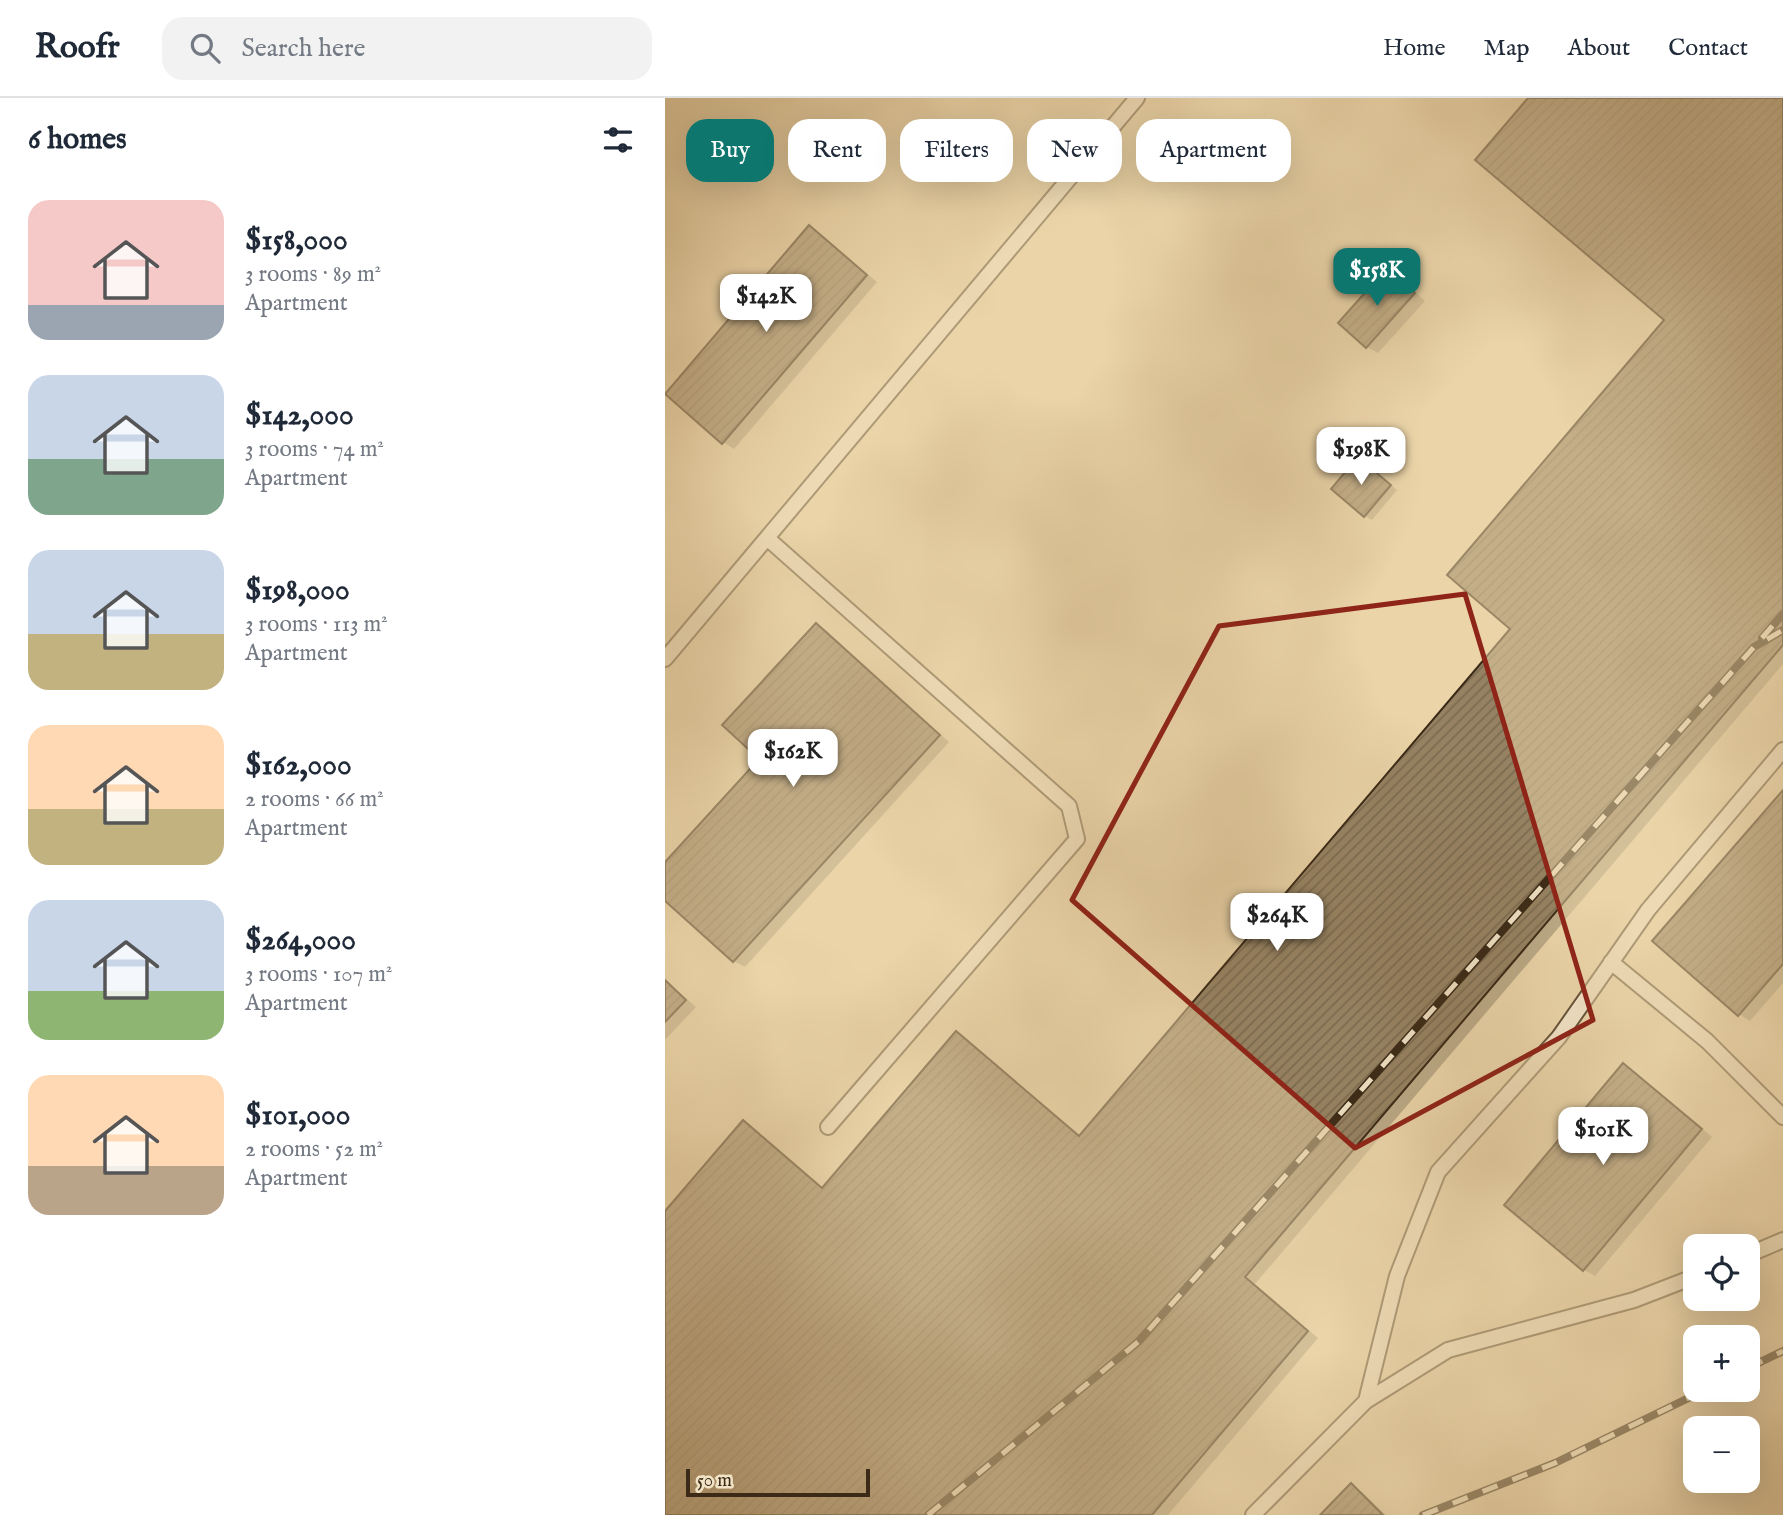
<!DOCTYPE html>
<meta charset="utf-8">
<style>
body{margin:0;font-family:"IM FELL English",serif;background:#f2f2f3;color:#1f2937;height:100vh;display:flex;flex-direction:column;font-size:26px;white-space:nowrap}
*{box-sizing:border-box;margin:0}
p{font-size:23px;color:#747a83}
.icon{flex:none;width:38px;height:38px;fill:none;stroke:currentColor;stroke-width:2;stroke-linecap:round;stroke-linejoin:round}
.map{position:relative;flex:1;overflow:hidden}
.panel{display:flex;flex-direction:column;background:#fff;width:665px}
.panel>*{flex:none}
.guide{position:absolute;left:21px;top:21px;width:665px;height:63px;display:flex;gap:14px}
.tools{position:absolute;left:1018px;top:1136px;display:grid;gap:14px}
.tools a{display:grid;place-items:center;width:77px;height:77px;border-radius:14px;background:#fff;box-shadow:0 7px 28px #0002;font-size:35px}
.scale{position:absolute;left:21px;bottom:18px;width:184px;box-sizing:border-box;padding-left:7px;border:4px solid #3b2a17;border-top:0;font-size:19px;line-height:24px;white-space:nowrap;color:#3b2a17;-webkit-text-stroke:5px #f1e3c6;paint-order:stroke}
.price{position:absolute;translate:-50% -60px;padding:0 16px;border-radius:14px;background:#fff;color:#222;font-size:23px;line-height:46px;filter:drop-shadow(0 2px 4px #0008)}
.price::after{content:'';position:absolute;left:50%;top:42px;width:21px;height:16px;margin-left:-10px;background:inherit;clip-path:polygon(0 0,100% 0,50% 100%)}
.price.on{background:#0f766e;color:#fff}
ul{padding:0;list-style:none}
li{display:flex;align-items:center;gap:21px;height:175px;padding:0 28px}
li span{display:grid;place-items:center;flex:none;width:196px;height:140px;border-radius:21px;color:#555}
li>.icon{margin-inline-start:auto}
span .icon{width:84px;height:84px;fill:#fffc;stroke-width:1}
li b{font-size:30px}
h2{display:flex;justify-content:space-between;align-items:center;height:84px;padding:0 28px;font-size:30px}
.chip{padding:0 24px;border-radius:21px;background:#fff;box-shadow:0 7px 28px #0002;font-size:24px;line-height:63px}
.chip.on{background:#0f766e;color:#fff}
header{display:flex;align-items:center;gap:42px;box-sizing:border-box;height:98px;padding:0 35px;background:#fff;border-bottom:2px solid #e0e1e3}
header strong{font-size:33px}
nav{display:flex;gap:38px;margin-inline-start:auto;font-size:24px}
.search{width:490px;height:63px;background:#f2f2f3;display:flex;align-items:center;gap:18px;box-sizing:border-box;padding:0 24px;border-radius:21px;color:#747a83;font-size:26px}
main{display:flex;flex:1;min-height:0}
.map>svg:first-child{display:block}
</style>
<header>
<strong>Roofr</strong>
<div class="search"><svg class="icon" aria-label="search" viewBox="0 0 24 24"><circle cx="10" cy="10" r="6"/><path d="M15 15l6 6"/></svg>Search here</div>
<nav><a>Home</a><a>Map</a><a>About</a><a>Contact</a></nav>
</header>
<main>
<section class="panel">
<h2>6 homes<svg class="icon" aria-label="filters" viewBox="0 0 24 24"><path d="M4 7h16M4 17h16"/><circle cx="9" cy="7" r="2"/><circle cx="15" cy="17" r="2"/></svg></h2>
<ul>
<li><span style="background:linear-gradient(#f6c9c9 75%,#9aa5b1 0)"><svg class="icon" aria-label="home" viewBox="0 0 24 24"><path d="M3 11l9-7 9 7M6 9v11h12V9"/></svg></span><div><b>$158,000</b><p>3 rooms · 89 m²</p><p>Apartment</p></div></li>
<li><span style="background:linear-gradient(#c9d6e8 60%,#7fa58c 0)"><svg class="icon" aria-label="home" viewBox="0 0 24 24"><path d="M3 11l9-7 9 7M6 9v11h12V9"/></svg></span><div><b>$142,000</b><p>3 rooms · 74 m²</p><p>Apartment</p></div></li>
<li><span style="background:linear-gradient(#c9d6e8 60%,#c2b280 0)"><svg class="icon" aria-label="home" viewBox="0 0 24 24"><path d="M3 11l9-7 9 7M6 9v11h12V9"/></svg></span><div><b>$198,000</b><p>3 rooms · 113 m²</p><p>Apartment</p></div></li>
<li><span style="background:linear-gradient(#ffd9b3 60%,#c2b280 0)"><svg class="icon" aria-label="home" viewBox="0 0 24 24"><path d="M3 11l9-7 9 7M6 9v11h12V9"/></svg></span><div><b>$162,000</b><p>2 rooms · 66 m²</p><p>Apartment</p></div></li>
<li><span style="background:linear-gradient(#c9d6e8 65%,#8fb573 0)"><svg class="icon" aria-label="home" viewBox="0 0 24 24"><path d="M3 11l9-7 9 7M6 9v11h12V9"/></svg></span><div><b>$264,000</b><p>3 rooms · 107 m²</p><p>Apartment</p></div></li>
<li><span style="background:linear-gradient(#ffd9b3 65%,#b9a48a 0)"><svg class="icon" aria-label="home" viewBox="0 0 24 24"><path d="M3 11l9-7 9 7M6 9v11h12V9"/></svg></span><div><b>$101,000</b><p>2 rooms · 52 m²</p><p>Apartment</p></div></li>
</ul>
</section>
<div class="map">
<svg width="1118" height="1417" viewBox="0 0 1118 1417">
<defs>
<pattern id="building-hatch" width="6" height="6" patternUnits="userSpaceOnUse" patternTransform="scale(1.75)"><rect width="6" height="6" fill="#968262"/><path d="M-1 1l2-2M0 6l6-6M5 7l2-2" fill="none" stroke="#7c6b50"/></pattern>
</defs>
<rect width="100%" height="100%" fill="#ead4a8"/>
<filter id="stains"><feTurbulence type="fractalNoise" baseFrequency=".00286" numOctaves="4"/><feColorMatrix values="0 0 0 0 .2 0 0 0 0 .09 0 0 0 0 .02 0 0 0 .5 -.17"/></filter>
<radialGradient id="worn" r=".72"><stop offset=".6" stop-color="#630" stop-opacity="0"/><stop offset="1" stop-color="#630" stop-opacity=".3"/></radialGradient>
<path fill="#0003" d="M866,0h252v566l-528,620 63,54 -150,177h-503v-301l78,-92 11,7 70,60 133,-156 11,7 113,96 432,-507 153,-309z
M145,130l11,6 56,48 -143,167 -11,-7z
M723,172l10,6 27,25 -47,52 -11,-6z
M694,361l38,31 -25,30 -7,-4z
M151,527l11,6 122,111 -204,225 -11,-6 -69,-63v-34l96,-105z
M1118,695v190l-33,38 -11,-7z
M0,882l31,27 -31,33z
M958,967l11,6 78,66 -117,139 -11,-6 -78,-66z
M686,1388l11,6 24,23h-64z"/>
<path fill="url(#building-hatch)" stroke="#3b2a17" stroke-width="2" d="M863,0h255v547l-538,632 63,54 -156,184h-487v-304l78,-91 79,68 134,-157 123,105 431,-507 -63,-54 217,-255 -189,-160z
M144,127l58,50 -145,169 -57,-50z
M722,170l28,25 -49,55 -28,-25z
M693,359l33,28 -27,32 -33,-28z
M151,525l124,112 -207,227 -68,-61v-39l94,-103 -37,-34z
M1118,692v174l-45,52 -86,-75z
M0,882l21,20 -21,22z
M958,965l79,66 -119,142 -79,-66z
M686,1385l32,32h-63z"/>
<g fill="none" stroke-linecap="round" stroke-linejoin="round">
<g stroke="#67543b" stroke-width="18">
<path id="service" d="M102,440l302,268 8,33 -249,288
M0,561l472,-561
M946,864l96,79 76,76
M1083,1157l35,-15
M701,1303l31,-125 41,-104 121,-135 89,-127 135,-160
M588,1417l113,-114 82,-51 186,-50 62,-24"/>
</g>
<use href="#service" stroke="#f1e3c6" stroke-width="14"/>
<g stroke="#3b2a17" stroke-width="8">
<path id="rail" d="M1097,540l21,-24
M1083,1270l35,-17
M263,1417l210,-173 616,-695 29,-17
M758,1417l132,-52 150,-73"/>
</g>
<use href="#rail" stroke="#f1e3c6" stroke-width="5" stroke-dasharray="16" stroke-linecap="butt"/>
</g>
<path d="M0 0H1118V1417H0ZM800,496l128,426 -238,128 -283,-248 147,-274z" fill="#ead4a8" fill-opacity=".55" fill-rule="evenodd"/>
<path fill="none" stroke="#8f2418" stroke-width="5" stroke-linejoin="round" d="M800,496l128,426 -238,128 -283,-248 147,-274z"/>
<rect width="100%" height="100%" filter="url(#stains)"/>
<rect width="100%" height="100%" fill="url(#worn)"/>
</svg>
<div class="tools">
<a><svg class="icon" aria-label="locate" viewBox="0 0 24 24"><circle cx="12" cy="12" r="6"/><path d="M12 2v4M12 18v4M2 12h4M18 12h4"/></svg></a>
<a>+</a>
<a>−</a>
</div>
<div class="scale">50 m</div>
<b class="price on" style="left:712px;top:210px">$158K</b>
<b class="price" style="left:101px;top:236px">$142K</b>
<b class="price" style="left:696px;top:389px">$198K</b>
<b class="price" style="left:128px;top:691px">$162K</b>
<b class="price" style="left:612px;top:855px">$264K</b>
<b class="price" style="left:938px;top:1069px">$101K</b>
<div class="guide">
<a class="chip on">Buy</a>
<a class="chip">Rent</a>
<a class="chip">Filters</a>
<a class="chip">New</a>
<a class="chip">Apartment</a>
</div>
</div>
</main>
